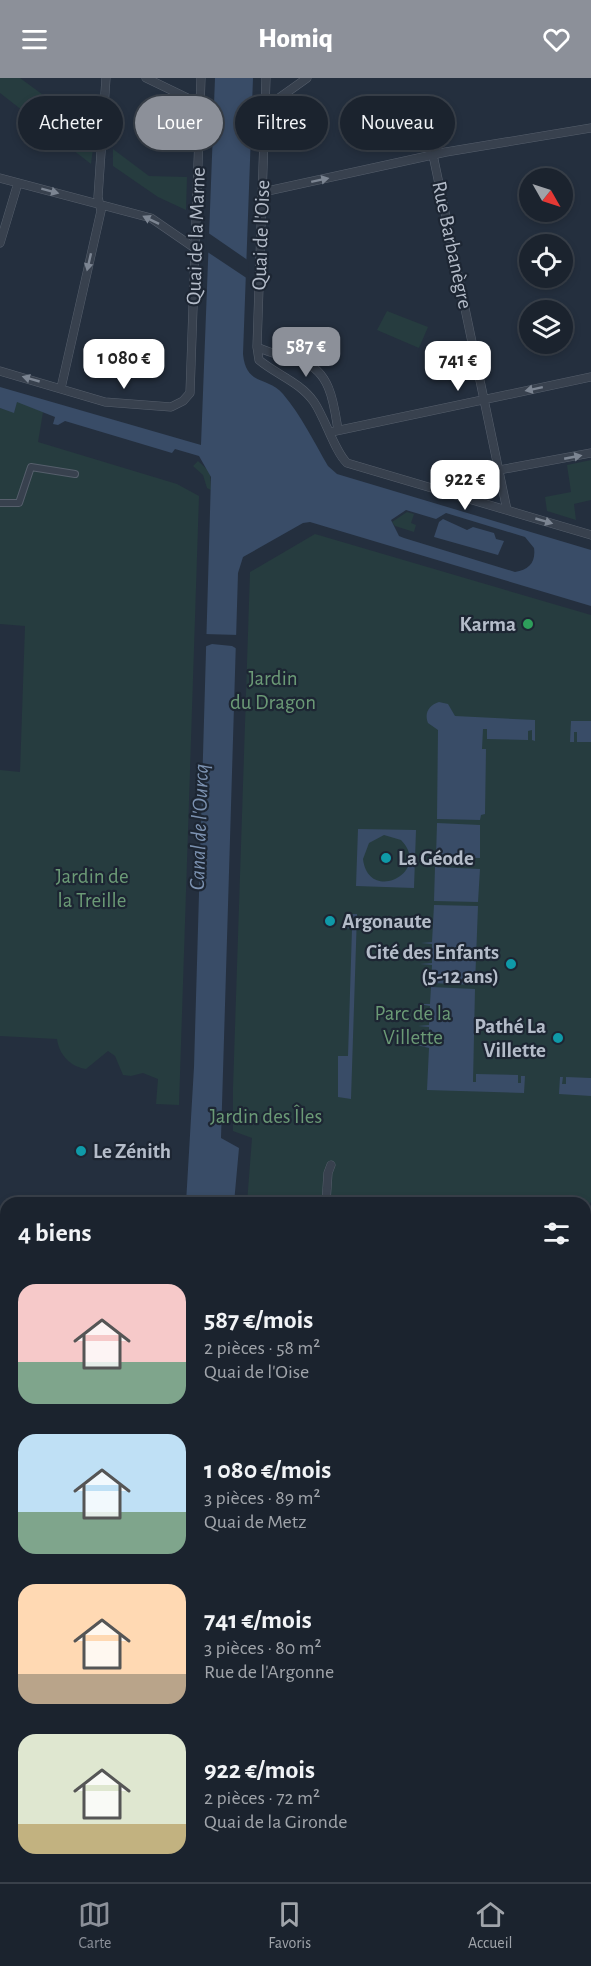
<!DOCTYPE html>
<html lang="fr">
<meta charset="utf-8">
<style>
body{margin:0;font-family:"Alegreya Sans",sans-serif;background:#242b36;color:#f1f3f6;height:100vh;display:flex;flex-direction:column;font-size:22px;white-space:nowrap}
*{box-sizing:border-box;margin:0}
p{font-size:20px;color:#a0a4aa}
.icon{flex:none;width:33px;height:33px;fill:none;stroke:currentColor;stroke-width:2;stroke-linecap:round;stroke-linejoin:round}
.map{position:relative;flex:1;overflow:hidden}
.panel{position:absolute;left:0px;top:1119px;width:591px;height:686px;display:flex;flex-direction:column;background:#1b232e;border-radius:18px 18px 0 0;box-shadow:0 3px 9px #0003,0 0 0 2px #39404a}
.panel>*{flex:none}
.banner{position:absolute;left:18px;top:18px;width:555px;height:54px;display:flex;gap:12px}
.needle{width:39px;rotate:129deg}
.controls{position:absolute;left:519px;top:90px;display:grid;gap:12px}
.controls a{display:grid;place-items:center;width:54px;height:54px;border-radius:50%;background:#1b232e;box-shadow:0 3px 9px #0003,0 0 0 2px #39404a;font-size:30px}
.price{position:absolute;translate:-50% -51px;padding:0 14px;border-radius:12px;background:#fff;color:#222;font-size:20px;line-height:39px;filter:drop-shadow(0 2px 3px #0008)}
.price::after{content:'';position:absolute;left:50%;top:36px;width:18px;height:14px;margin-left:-9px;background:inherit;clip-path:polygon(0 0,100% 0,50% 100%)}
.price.on{background:#8c9099;color:#fff}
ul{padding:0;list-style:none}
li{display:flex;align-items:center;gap:18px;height:150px;padding:0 18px}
li span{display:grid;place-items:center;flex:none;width:168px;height:120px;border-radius:18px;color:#555}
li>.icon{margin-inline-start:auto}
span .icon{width:72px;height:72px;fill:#fffc;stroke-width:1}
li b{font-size:26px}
h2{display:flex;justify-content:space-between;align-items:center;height:72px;padding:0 18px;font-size:26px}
.tag{padding:0 21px;border-radius:27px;background:#1b232e;box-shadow:0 3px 9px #0003,0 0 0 2px #39404a;font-size:21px;line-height:54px}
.tag.on{background:#8c9099;color:#fff}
header{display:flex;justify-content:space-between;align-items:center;height:78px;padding:0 18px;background:#8c9099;color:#fff;font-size:27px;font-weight:800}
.tabs{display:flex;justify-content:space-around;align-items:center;height:84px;border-top:2px solid #39404a;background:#1b232e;font-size:16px;color:#a0a4aa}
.tabs a{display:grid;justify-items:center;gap:3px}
.tabs .on{color:#8c9099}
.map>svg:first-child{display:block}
</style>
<header><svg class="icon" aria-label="menu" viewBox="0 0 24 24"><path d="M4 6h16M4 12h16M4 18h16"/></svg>Homiq<svg class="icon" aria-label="heart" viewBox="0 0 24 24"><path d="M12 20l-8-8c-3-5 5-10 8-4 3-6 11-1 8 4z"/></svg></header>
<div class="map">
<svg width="591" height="1804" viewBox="0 0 591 1804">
<rect width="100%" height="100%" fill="#242f3e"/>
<path fill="#263c3f" d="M0,0h20l75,55 -4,31 -91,-71z
M113,71l36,27 38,1 -1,33 -28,-13 -45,-31z
M387,233l41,16 -9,21 -42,-18z
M17,323l26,11 -5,30 139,42 22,12 -20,609 -23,-1 2,-25 -15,-6 -12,3 -8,-1 -8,-19 -7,-5 -22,18c-15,-2 -27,-14 -29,-30l-57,-3v-266l20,2 5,-146 -25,-2v-216l14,4z
M591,382v40l-17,4 2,16 -29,-9 -2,-14 26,-5 -4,-27z
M198,383l12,11 1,18 -4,-2 -4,-13 -10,-9z
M407,434l7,2 -3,9 5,2 -2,7 -19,-6 -3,-4z
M315,456l276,81v587l-6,6v-5h-338l5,-65 -19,-7v-43l17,-516z
M0,1290l6,3v104l-6,11z"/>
<path fill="#394c67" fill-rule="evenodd" d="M215,0h38l-10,276c3,33 26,22 40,40 18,21 31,48 45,72l9,8 254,76v56l-281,-84 -7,1 -60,34 -5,16 -17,565 18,10 -5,55h-48l8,-136 17,-590 -12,-21 -24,-7 -3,4 -107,-32 -7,4 -5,-1 2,-7 -38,-15 -3,11 -14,-5v-21l201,58zM406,432l30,9 10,-6 79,24 9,11c2,14 -5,22 -19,24l-111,-34 -5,-2 -8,-16z
M443,441l24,11 6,-3 21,6 2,6 8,2 -6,14 -64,-18 5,-15z
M439,624l9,2 7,12 80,4v21l-3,-1v-10l-4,1v9l-41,-1v-10h-4l-1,20h4l-1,65 -4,1 -1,5 -43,-1 1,-89 -10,-7c-4,-10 1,-18 11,-21z
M571,643h20v21h-14v-10h-3v10h-4z
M437,745l43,2v33l-44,-1z
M358,751l58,1 -2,58 -58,-2zM384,757l17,5c32,33 -33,64 -38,19l6,-16z
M435,789l45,2 -2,33 -44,-1z
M434,827l44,1 -3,79 -44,-2 1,-18 -12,-1 12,-1v-19l-11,-1 11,-1z
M346,836h11l-6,185 -13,-2v-41h10l4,-127 -7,-1z
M431,909l44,2 -2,93h3v-8l42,1v8h3v-7h4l-1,17 -97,-3 2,-42 -12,-3h12v-18l-11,-1 11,-1 1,-19 -11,-2h11z
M560,999h3l-1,7h4v-7l25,1v18l-32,-2z
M6,1551v73l-6,7v-71z"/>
<path fill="#242f3e" d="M207,154l42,29 -1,18 -42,-28z
M204,556l35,1v15l-7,-4 -20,-2 -8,3z"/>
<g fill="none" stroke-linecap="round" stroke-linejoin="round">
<g stroke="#565f6c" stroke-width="8">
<path id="pedestrian" d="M0,425h19l12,-36 44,7
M0,1657l6,6"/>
</g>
<g stroke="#565f6c" stroke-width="9">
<path id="minor" d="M146,0l54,26
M266,0l-9,269 2,13c18,15 41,22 55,42 11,16 21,50 33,61l244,72
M265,30l42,-30
M433,77l74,355
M0,100l151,40 45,31
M263,114l183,-40 145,-24
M0,165l18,-60
M257,269c15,7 30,10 46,15 28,10 31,43 35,68
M0,293l105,31 66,5 12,-6 7,-8 11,-315
M61,310l40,-177 -3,-14 8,-119
M331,354l260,-55
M435,410l10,-8 146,-27
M326,1125l2,-30 3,-8
M585,1587l6,-6
M0,1687l6,-5
M585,1704l6,-5
M0,1725l6,23
M19,1798l2,6"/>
</g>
<g stroke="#565f6c" stroke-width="12">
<path id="secondary" d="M585,1767l6,-1
M392,1798l11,5 11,-5
M66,1804l39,-6"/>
</g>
<g stroke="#414a57" stroke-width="14">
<path id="primary" d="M0,1161l6,3
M585,1169l6,-6
M585,1187l6,-6"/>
</g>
<g stroke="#434c59" stroke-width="15">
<path id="trunk" d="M0,1202l6,3
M0,1227l6,3
M585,1475h6
M585,1504h6"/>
</g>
<use href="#pedestrian" stroke="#38414e" stroke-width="6"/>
<use href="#minor" stroke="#38414e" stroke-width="8"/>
<use href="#secondary" stroke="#465061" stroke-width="10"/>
<use href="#primary" stroke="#56606e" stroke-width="12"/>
<use href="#trunk" stroke="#656462" stroke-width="14"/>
<path stroke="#5a6575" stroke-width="1.5" d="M585,1144l6,-6
M0,1459l6,2"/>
<path stroke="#5a6575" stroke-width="2" stroke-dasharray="6 6" stroke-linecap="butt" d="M585,1238l6,-7
M585,1256l6,-7
M585,1275l6,-8
M585,1311l6,-6
M585,1558l6,-6
M143,1804l4,-6
M157,1804l4,-6
M173,1804l4,-6
M188,1804l3,-6"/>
<g stroke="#565f6c" stroke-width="12" stroke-linecap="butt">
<path id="secondary-bridge" d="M140,1798l15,6 40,-6"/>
</g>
<use href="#secondary-bridge" stroke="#465061" stroke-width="10"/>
</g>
<defs><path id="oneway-solid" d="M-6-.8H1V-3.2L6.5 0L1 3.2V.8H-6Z" transform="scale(1.5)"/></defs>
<g fill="#7c8592">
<use href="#oneway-solid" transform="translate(320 102) rotate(-12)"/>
<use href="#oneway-solid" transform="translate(50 113) rotate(15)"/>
<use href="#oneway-solid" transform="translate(151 142) rotate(-154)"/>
<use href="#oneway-solid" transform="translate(89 184) rotate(103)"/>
<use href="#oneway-solid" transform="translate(31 301) rotate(-164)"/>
<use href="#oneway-solid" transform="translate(534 311) rotate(168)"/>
<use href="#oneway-solid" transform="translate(573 379) rotate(-11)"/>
<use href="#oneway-solid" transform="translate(544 443) rotate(16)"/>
</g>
<circle fill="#2e9e5b" stroke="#1d2633" stroke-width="2" cx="528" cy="546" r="6"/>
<g fill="#0f9aa8" stroke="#1d2633" stroke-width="2">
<circle cx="386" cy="780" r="6"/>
<circle cx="330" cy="843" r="6"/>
<circle cx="511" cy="886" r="6"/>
<circle cx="558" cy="960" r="6"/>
<circle cx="81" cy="1073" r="6"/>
</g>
<g text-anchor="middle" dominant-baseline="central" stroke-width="4.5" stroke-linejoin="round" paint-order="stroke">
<g font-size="21" fill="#b4bcc9" stroke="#1d2633">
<text transform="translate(261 157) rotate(-88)">Quai de l'Oise</text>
<text transform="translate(196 158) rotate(-88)">Quai de la Marne</text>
<text transform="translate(452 167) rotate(78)">Rue Barbanègre</text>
</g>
<g font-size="21" font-weight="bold" fill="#b4bcc9" stroke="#1d2633" text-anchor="end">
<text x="516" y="546">Karma</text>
<text x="398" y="780" text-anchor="start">La Géode</text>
<text x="342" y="843" text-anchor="start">Argonaute</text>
<text x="499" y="874">Cité des Enfants<tspan x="499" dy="24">(5-12 ans)</tspan></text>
<text x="546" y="948">Pathé La<tspan x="546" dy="24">Villette</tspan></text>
<text x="93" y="1073" text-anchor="start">Le Zénith</text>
</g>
<g font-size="21" fill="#6b9a76" stroke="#1d2633">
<text x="273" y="600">Jardin<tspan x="273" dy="24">du Dragon</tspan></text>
<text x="92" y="798">Jardin de<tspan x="92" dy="24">la Treille</tspan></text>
<text x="413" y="935">Parc de la<tspan x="413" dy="24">Villette</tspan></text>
<text x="266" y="1038">Jardin des Îles</text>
</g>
<g font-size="22" font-style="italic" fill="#7c92b1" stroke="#1d2633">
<text transform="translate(199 749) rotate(-88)">Canal de l'Ourcq</text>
</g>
</g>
</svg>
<div class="controls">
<a><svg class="needle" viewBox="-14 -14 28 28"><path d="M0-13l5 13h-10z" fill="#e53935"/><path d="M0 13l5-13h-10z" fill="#a0a4aa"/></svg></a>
<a><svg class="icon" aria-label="locate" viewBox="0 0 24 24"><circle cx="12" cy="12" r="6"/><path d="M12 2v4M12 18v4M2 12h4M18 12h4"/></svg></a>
<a><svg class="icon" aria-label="layers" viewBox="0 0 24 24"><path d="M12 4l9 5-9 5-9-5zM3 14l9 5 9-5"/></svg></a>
</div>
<b class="price on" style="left:306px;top:300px">587 €</b>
<b class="price" style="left:124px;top:312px">1 080 €</b>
<b class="price" style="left:458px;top:314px">741 €</b>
<b class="price" style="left:465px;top:433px">922 €</b>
<div class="banner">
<a class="tag">Acheter</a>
<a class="tag on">Louer</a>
<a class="tag">Filtres</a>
<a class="tag">Nouveau</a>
</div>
<section class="panel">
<h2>4 biens<svg class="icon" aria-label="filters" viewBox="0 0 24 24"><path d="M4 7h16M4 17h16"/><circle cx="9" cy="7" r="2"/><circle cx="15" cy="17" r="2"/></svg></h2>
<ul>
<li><span style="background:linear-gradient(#f6c9c9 65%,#7fa58c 0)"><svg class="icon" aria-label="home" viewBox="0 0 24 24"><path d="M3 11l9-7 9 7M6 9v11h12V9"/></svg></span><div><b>587 €/mois</b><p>2 pièces · 58 m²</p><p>Quai de l'Oise</p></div></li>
<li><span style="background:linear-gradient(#bfe0f5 65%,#7fa58c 0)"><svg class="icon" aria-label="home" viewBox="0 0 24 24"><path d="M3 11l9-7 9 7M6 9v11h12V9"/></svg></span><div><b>1 080 €/mois</b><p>3 pièces · 89 m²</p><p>Quai de Metz</p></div></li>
<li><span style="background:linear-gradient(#ffd9b3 75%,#b9a48a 0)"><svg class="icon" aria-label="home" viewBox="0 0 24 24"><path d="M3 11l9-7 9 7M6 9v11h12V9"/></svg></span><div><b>741 €/mois</b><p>3 pièces · 80 m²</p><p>Rue de l'Argonne</p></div></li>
<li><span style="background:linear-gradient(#dfe7d0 75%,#c2b280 0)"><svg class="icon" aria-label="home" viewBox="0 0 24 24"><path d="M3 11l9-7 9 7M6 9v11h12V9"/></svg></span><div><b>922 €/mois</b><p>2 pièces · 72 m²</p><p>Quai de la Gironde</p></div></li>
</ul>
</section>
</div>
<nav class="tabs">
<a class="on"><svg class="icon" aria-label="map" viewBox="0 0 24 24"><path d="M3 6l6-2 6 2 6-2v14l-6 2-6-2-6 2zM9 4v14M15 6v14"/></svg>Carte</a>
<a><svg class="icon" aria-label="saved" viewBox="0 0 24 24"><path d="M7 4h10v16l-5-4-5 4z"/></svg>Favoris</a>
<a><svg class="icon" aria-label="home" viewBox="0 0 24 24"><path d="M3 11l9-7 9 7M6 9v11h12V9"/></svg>Accueil</a>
</nav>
